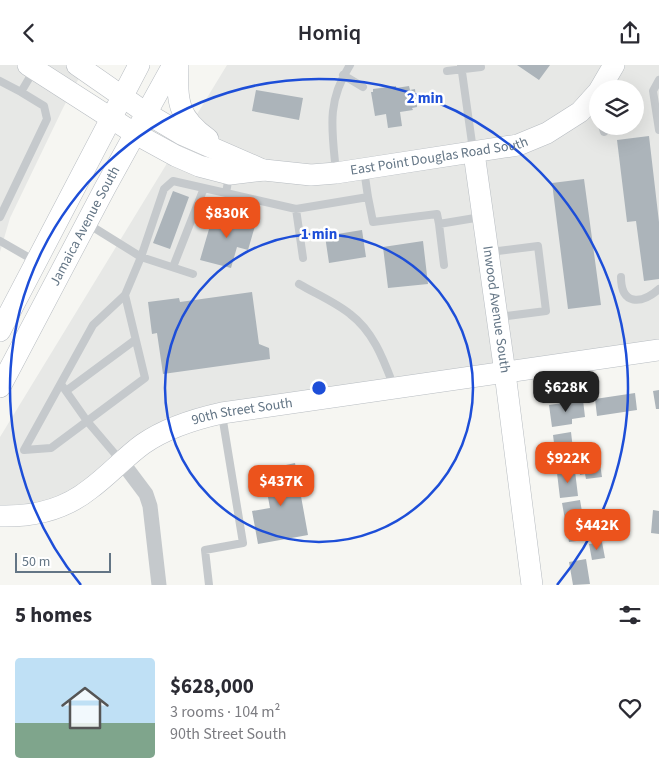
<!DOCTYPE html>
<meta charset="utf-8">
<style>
body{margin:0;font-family:"Source Sans 3",sans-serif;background:#f2f2f3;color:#2b2b33;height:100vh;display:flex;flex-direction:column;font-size:19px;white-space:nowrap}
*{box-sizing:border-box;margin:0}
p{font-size:16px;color:#7c7c81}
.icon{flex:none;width:28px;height:28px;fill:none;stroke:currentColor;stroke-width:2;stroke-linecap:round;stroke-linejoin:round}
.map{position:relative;height:520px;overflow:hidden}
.drawer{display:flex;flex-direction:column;background:#fff;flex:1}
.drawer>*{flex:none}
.controls{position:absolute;left:589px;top:15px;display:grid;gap:10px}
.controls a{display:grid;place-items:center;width:55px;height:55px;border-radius:50%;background:#fff;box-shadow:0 5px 20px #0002;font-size:25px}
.scale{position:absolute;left:15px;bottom:12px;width:96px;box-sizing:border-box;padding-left:5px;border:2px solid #637585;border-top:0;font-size:14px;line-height:18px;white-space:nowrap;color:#637585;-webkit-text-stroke:4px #fff;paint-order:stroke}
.price{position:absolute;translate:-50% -42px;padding:0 11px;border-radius:10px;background:#ec531c;color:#fff;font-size:16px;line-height:32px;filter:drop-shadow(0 1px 2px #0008)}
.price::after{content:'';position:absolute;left:50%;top:30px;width:15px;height:11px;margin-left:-8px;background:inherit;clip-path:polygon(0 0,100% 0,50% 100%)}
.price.current{background:#222;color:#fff}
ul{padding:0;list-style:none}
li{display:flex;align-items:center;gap:15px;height:125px;padding:0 15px}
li+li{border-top:1px solid #e1e1e2}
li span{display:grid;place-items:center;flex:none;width:140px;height:100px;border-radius:5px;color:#555}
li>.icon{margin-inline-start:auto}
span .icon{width:60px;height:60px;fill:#fffc;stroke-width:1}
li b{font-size:21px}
h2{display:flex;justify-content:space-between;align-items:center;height:60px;padding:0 15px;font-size:21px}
header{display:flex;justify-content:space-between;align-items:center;height:65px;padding:0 15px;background:#fff;font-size:22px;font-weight:600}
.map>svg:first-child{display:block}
</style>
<header><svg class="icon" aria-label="back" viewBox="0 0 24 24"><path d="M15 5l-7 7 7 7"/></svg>Homiq<svg class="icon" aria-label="share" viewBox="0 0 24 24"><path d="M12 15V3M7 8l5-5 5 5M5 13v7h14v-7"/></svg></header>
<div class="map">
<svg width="659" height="520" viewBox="0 0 659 520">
<rect width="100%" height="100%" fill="#f6f6f2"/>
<path fill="#e7e8e6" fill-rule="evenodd" d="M0,0h86l-23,43 -53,110 -10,34z
M227,0h432v285l-460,69 -110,71 -89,26v-79zM598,24h37v37h-37z"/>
<path fill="#acb4ba" d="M517,0h33l-11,15z
M396,21v2l13,-2 1,4 5,-1 2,18 -5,1 1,2 -13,2 2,14 -14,2 -2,-14 -11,2 -4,-24h2v-3z
M256,25l47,8 -4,22 -47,-9z
M649,71l10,86v57l-15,2 -8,-60 -9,1 -10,-82z
M584,114l17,126 -33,4 -16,-126z
M173,126l16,6 -19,52 -17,-6z
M214,147l27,8 1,-5 15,4 -9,31 -11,-3 -6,21 -31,-8z
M362,165l4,27 -37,6 -4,-27z
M423,176l5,43 -40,4 -5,-41z
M252,227l7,52 10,4 1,11 -107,15 -6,-41 -5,1 -4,-32 31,-4 1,4z
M659,325v19h-3l-3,-18z
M635,328l2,17 -40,6 -2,-17z
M583,335l2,17 -13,2v5l-20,3 -3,-22z
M571,367l2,17 -18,2 -2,-16z
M599,392l3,20 -16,2 -1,-5 -5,1 -2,-15z
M295,398l13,72 -50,9 -6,-33 18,-3 -7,-38z
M575,406l3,25 -18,2 -3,-25z
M580,435l5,29 -3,1 2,10 -15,2 -7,-39z
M653,445l6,1v23l-8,-1z
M602,477l3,16 -13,2 -3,-16z
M586,494l4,25 -17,1 -4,-23z"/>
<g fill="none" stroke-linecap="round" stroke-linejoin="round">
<g stroke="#b7bcc1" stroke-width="22">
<g id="secondary">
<path id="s1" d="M28,0l106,68 42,23 23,10 31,8 34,-4 47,5 25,-2 182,-28 29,-12 33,-21 18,-20"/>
<path d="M77,0l69,48 37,22 80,35"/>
<path d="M178,0c-1,36 -1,52 30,74"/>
<path d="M600,24l14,-24"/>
<path id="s2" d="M474,88l31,220 27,212"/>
<path d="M0,266l139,-266"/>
<path id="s3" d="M0,322l105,-199 68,-123"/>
<path id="s4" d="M0,451c33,1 64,-6 90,-27 19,-14 35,-32 53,-45 23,-16 52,-25 79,-31l437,-63"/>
</g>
</g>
<path stroke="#c5c9cc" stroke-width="8" d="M461,0l12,85
M447,6l34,-4
M343,10l20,12
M659,15l-6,11 6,39
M0,16l21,11
M586,42l12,12
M602,61l2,6
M336,107c-4,-42 -10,-70 14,-107
M226,128l70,16 72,-12 -4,-27
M368,132l5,25 64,-8 2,10 42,-7
M296,144l7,49
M0,152l47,-98 -3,-13 -23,-14 13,-22
M88,159l53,33 52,17
M439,159l5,41
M0,176l35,20
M490,187l48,-6 8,65 -47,6
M173,202l31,-79
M621,212c0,28 20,28 38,12
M299,219c17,10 36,18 51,30 24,18 34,47 44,73
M125,230l20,83 -94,70 -27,2 69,-125 32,-30 16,-38 23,-68 9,-8 53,12 3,-17
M61,319l26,37 34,40
M66,326l69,-51
M209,520l-4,-35 38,-7 -21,-128"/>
<path stroke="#c5c9cc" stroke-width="15" d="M122,397l24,32 4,12 9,79"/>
<use href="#secondary" stroke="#fff" stroke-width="21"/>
</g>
<g fill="none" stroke="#1d4ed8" stroke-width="2.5">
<circle cx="319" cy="323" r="154"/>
<path d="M81 520A309 309 0 1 1 557 520"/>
</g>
<g text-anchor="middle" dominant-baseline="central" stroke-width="5" stroke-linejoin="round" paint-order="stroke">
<g font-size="14" fill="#637585" stroke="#fff">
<text stroke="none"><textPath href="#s1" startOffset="442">East Point Douglas Road South</textPath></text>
<text stroke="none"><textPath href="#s3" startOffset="182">Jamaica Avenue South</textPath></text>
<text stroke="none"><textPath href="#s2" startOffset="158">Inwood Avenue South</textPath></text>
<text stroke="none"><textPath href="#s4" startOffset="271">90th Street South</textPath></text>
</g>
</g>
<circle cx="319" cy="323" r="8" fill="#1d4ed8" stroke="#fff" stroke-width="2.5"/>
<g font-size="15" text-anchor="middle" font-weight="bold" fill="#1d4ed8" stroke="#fff" stroke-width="5" stroke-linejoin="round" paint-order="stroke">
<text x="425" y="38">2 min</text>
<text x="319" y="174">1 min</text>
</g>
</svg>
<div class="controls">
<a><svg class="icon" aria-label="layers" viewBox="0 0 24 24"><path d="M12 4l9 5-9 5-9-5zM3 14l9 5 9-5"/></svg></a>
</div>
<div class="scale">50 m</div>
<b class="price" style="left:227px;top:174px">$830K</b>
<b class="price current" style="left:566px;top:348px">$628K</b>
<b class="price" style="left:568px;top:419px">$922K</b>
<b class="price" style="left:281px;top:442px">$437K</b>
<b class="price" style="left:597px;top:486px">$442K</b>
</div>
<section class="drawer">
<h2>5 homes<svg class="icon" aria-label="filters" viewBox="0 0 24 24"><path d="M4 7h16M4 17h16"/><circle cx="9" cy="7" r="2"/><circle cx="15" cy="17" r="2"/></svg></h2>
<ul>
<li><span style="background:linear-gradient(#bfe0f5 65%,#7fa58c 0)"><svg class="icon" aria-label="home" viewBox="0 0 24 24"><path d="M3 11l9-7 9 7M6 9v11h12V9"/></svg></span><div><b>$628,000</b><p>3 rooms · 104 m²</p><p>90th Street South</p></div><svg class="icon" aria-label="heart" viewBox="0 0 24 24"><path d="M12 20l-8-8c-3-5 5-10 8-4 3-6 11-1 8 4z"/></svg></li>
</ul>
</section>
